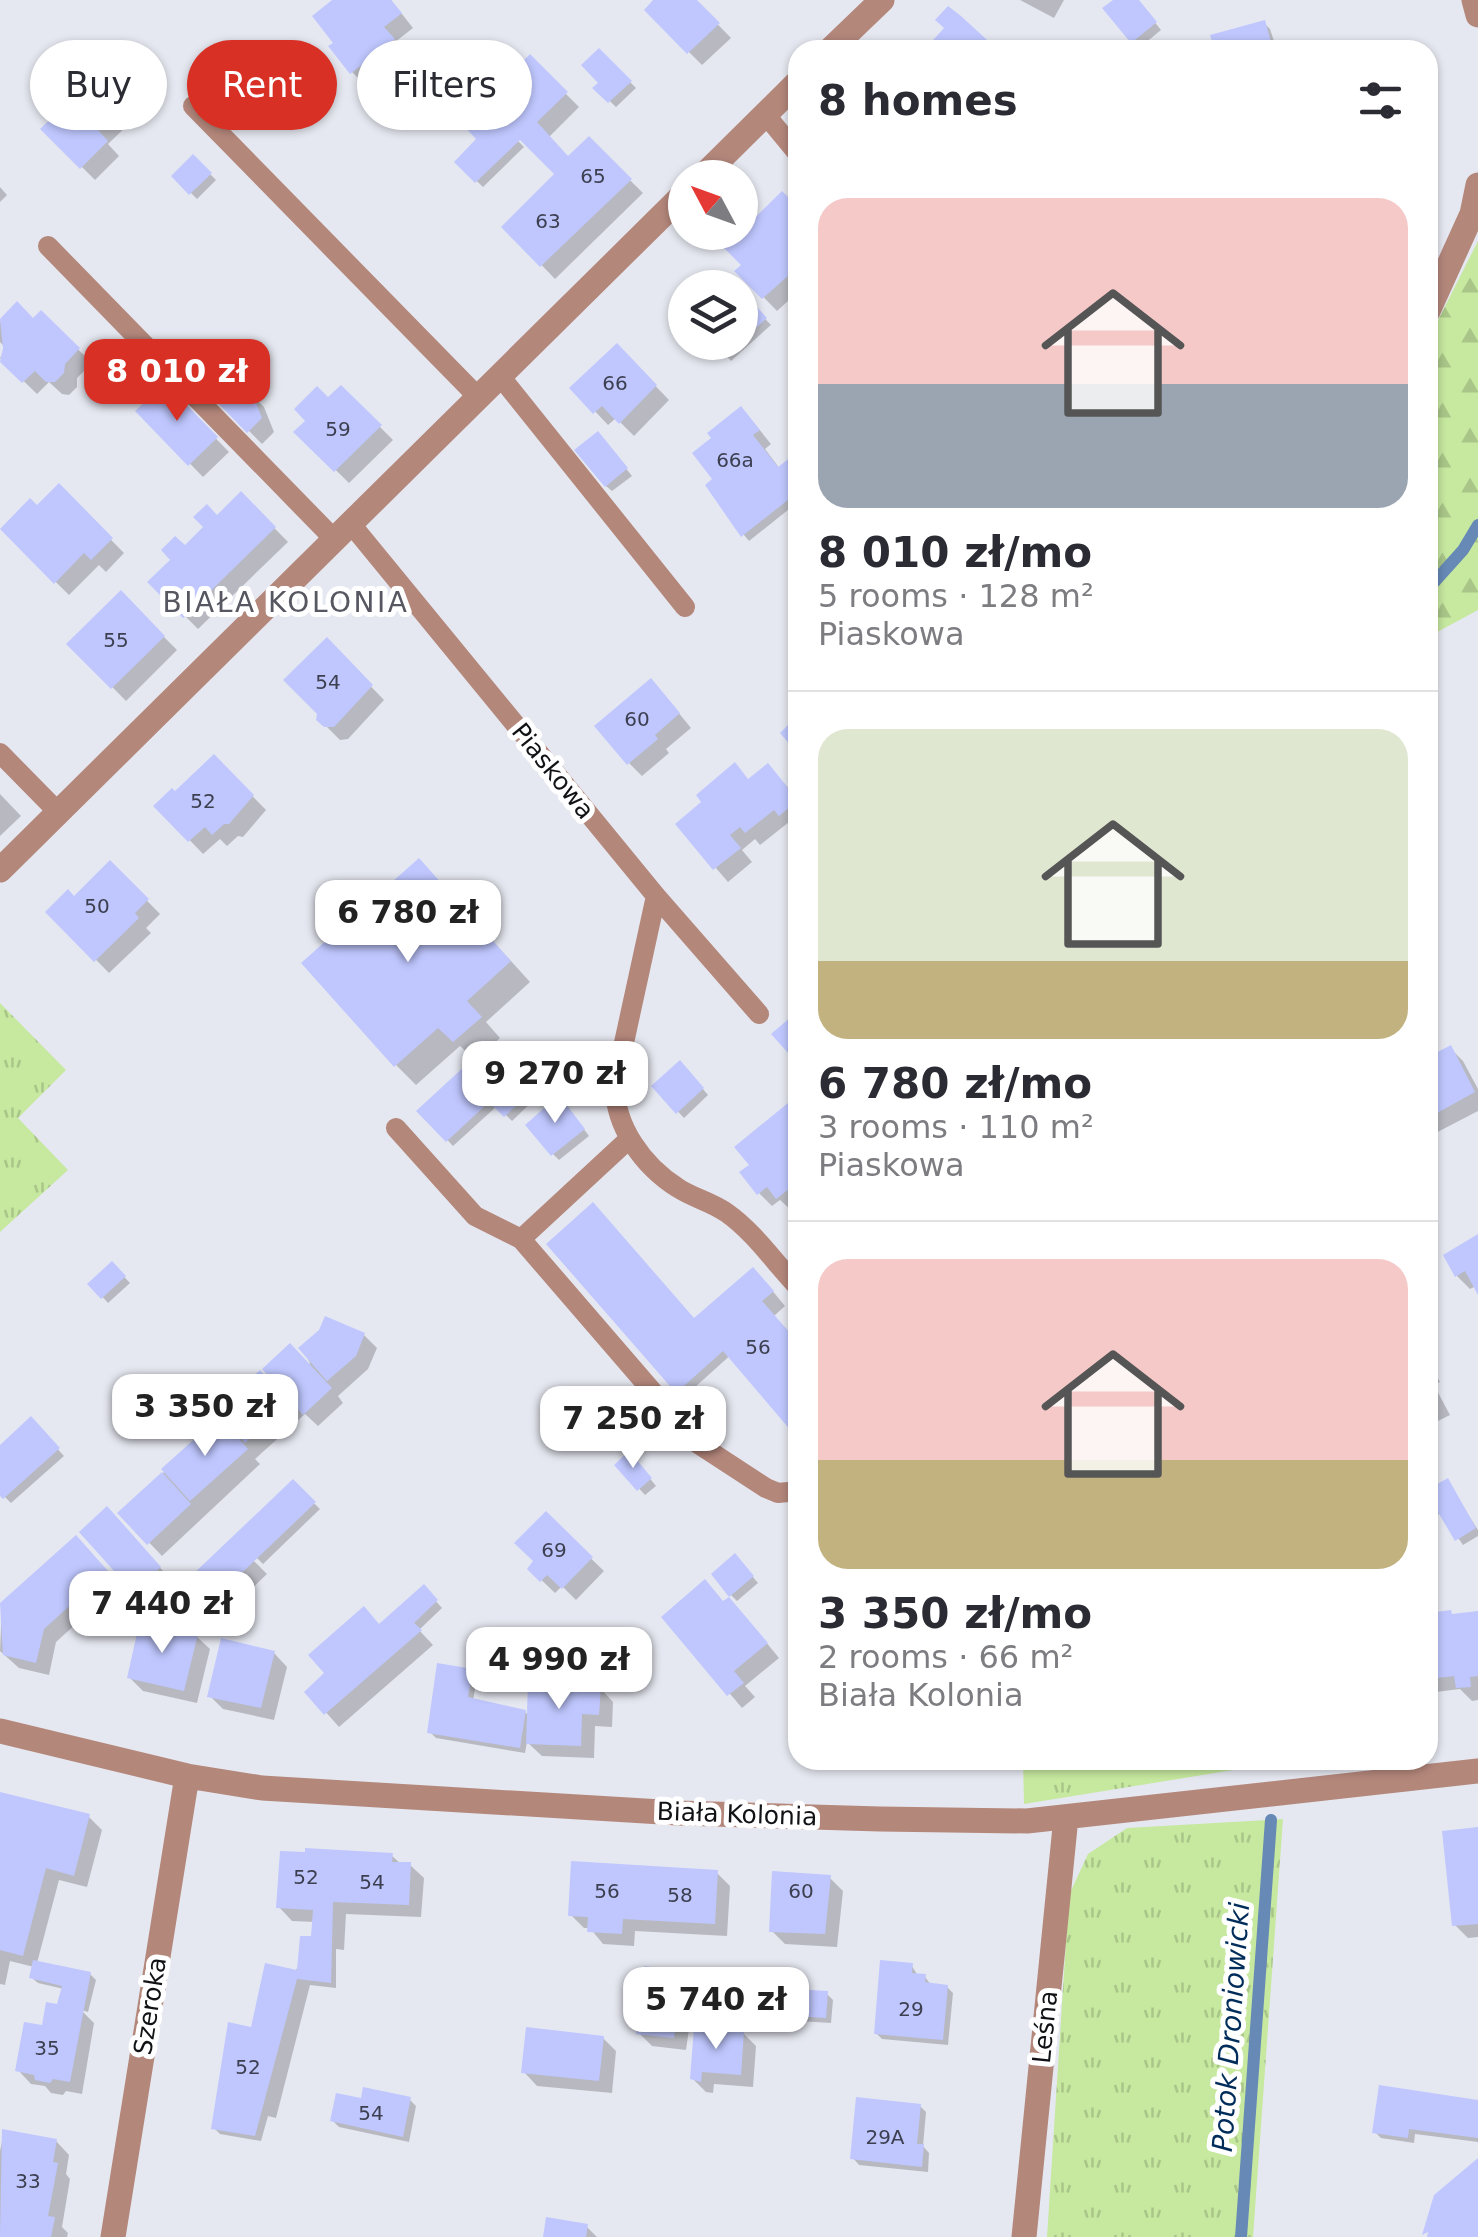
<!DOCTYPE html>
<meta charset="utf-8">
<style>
body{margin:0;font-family:"DejaVu Sans",sans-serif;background:#f2f2f3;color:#2b2b33;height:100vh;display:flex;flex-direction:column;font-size:38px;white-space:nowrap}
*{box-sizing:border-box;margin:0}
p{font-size:32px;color:#7c7c81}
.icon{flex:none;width:55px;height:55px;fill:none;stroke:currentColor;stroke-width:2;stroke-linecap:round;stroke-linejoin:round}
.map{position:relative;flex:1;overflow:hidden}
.drawer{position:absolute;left:788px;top:40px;width:650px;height:1730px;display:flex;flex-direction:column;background:#fff;border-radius:30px;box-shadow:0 2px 8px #0004}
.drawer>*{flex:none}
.top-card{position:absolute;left:30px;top:40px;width:608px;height:90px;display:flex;gap:20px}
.needle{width:65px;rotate:311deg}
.fabs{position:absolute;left:668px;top:160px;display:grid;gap:20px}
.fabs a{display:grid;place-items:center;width:90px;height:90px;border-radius:50%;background:#fff;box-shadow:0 2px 8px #0004;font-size:50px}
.price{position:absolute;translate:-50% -85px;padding:0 22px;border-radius:20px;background:#fff;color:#222;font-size:32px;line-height:65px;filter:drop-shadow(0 2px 5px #0008)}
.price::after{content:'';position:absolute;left:50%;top:60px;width:30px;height:22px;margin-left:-15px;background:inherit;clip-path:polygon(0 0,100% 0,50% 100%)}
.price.current{background:#d93025;color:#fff}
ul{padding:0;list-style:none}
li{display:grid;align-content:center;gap:20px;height:530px;padding:0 30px}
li+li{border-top:2px solid #e1e1e2}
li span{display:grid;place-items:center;height:310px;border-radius:30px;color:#555}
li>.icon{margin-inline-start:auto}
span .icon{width:180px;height:180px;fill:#fffc;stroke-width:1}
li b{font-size:42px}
h2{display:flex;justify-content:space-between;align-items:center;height:120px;padding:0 30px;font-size:42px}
.chip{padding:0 35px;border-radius:45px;background:#fff;box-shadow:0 2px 8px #0004;font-size:35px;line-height:90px}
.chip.current{background:#d93025;color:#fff}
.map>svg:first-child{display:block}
</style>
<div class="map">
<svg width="1478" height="2237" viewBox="0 0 1478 2237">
<defs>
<pattern id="grass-tufts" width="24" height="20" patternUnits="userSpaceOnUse" patternTransform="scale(2.5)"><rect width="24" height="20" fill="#c6e89f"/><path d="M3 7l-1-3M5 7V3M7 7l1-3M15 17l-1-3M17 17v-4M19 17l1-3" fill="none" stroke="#a9c688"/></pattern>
<pattern id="forest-firs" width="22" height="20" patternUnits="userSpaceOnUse" patternTransform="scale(2.5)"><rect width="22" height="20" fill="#c6e89f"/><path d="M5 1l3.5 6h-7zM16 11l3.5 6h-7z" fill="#a9c688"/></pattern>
</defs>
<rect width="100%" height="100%" fill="#e6e8f1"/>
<path fill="url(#grass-tufts)" d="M0,1003l66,67 -48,48 50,52 -68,62z
M1023,1760h272l-271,44z
M1283,1819l-30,418h-206l22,-342 19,-41 39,-26z"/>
<path fill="url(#forest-firs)" d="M1478,241v369l-50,27v-297z"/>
<path fill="#0003" d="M335,0h56l22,28 -18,14 11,12 -41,31 -13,-13 -15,-29z
M657,0h37l37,38 -29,27 -55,-55z
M1020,0h44l-10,18z
M1117,0h20l24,30 -22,18 -33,-39z
M1264,23l6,6 7,21h-59z
M599,51l37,37 -20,19 -20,-19 6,-5z
M530,58l49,49 -30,30 20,22 20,-19 54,53 -88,86 -50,-52 53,-53 -49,-50 -4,4 19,19 -41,40 -26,-25 23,-23z
M91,83l39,40 -22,21 11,12 -24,24 -51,-51z
M193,157l23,23 -19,19 -23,-23z
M0,187l7,8 -7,7z
M798,210v82l-21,19 -39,-40z
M740,292l31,33 -40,36 -17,-19h26z
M17,305l16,16 8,-8 51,50 -15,15v9l-8,8 -7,-1 -13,-12 -12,12 -37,-36 6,-10 -6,-6v-20z
M617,346l52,54 -35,36 -18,-18 -8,7 -35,-37z
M205,348l59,59 10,25 -12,12 -76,-77z
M165,386l64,66 -26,25 -64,-66z
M341,388l52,52 -44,43 -52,-51z
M754,423l17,21 -6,5 15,20 18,-11v44l-49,39 -24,-29z
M604,441l28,35 -20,15 -6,-5z
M59,487l65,66 -18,19 -7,-7 -30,30 -66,-65 34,-21z
M241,494l47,48 -90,87 -47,-47z
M121,594l56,56 -51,51 -56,-57z
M327,641l57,59 -36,39 -8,1 -21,-21z
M664,695l27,33 -25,21 3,4 -27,23 -13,-13z
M214,757l52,53 -23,27 -5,-1 -11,10 -7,-7 -17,15 -46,-48 18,-11z
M781,780l17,19v25l-4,3 -5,-5 -29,23 -5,-6 -13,11 10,12 -24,20 -50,-58 72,-43z
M0,794l21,22 -21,20z
M110,863l50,51 -14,14 5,5 -42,40 -60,-61 26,-13z
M439,882l91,100 -44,40 14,16 -9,8 47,50 -26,25 -15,-15 -44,40 -33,-35 55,-51 -15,-14 -44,39 -20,-20z
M1450,1048l13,13 15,28v22l-50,26v-77z
M686,1069l22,26 -24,23 -30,-32z
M565,1104l24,32 -30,24 -6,-6z
M798,1115v90l-7,5 -11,-10 -8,6 -13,-13 -7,-28z
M1478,1237v53l-2,-4 -6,3 -13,-13z
M112,1264l18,19 -22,20 -17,-19z
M766,1283l19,23 -101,91 -6,-6 17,-70z
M364,1335l13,13 -9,21 -30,27 5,7 -25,23 -13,-12 -50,45 5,5 -98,92 -41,-43 103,-98 59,-23 27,-29 -8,-14z
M1428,1360l12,22 -6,3 16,30 -22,11z
M31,1420l33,36 -53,47 -11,-11v-44z
M635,1460l21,26 -11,9 -27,-30z
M1447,1481l31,49v6l-15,9 -22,-32 -5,3 -8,-10v-14z
M293,1483l27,26 -57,55 -15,-15 -3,3 22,22 -30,29 7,8 -8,7 -30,-27z
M546,1515l58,56 -28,29 -14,-14 -7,7 -25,-24 6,-7z
M120,1523l52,58 -24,22 -14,-13z
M89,1551l30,34 -63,57 -7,33 -30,-7 -19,-17 2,-46z
M740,1562l18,21 -21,18 -6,-6z
M423,1587l19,21 -23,22 14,15 -94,82 -31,-35z
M725,1604l17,9 37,45 -34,28 10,11 -13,11 -77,-91z
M1478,1613v87l-6,1 -12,-12 -32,4v-77z
M196,1636l14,13 -13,54 -54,-12 -13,-13z
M274,1653l13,14 -13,53 -51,-11 -13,-13z
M471,1671l6,6 -4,24 52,11 4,4 71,-28 13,14 -1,25 -17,-1 -1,32 -52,-2 -15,-14 -2,11 -89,-15 -6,-6z
M835,1760h68v8l-61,-1z
M0,1795l88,21 14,14 -15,57 -28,-7 -22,83 53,11 6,6 -8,32 -7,-2 13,13 -12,71 -16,-3 -3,4 -12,-2 -6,-7 -14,-2 -13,-14 41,-63 5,-18 -26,-6 -7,-6 3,-10 -24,-6 -5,24 -5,-1z
M1478,1830v107l-10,1 -13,-13z
M391,1855l10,9 9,1 14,13 -3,39 -75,-3 -2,36 -8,-1v39l-26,-3 -34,133 -8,-2 -7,25 -41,-7 -6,-6 39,-98 65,-91 -3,-17 -23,-1 -13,-14z
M716,1872l14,14 -3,50 -92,-5 -1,15 -31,-2 -13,-16h-6l-13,-13z
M830,1878l13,13 -6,56 -52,-3 -13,-13z
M912,1966l6,10 7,1 6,8 16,2 6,6 -5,52 -66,-6 -6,-6z
M681,1973l14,14 -9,63 -34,-4 -13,-13z
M827,1994l6,6 -2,23 -49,-3 -6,-6z
M743,2033l13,13 -3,41 -39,-3 -1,9 -7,-1 -14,-14z
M603,2038l13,13 -4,42 -75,-7 -13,-14z
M410,2100l6,6 -7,36 -70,-15 -6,-6 30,-20z
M1478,2102v40l-63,-8 -1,9 -33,-5 -6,-6z
M920,2106l6,6 -3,34 6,7 -1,19 -69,-7 -6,-7z
M4,2132l52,9 13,14 -3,19 4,5 -8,48 6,6 -1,4h-67v-86z
M587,2227l10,10h-52z"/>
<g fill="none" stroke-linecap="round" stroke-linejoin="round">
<path stroke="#6689b5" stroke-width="12" d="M1428,589l35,-39 15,-25
M1265,1760l1,2
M1241,2237l30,-417"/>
</g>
<path fill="#bfc7fe" d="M332,0h59l11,13 -18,14 11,12 -45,35 -22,-28 5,-3 -21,-27z
M653,0h44l23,23 -33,31 -43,-44z
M1113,0h26l18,22 -26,21 -29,-35z
M948,6l13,10 37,34h-74l20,-22 -9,-8z
M1265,20l8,30h-58l-5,-15z
M599,48l33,33 -24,22 -16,-15 6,-5 -17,-18z
M530,54l38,38 -31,30 31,34 21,-20 43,43 -92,88 -39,-40 53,-53 -34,-34 -45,43 -21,-21 22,-23 -15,-16z
M91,80l28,28 -22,21 11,12 -28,28 -40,-40z
M193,154l19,19 -23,22 -18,-19z
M782,191l16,16v60l-36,32 -28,-28 7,-6 -17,-17z
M740,288l27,30 -27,24z
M17,301l16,17 8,-8 39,38 -15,16 -1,9 -9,9h-9l-11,-11 -13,12 -22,-21 3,-14 -3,-29z
M710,342h29l-16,15z
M617,343l40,42 -38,39 -17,-18 -9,8 -24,-26z
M205,344l46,47 11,27 -15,15 -64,-66z
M165,383l53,54 -30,29 -53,-55z
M341,385l41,40 -48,47 -41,-40 12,-11 -11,-12 23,-23 11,11z
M741,406l19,24 -7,5 25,32 18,-14 2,2v37l-57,45 -36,-52 7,-6 -20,-26 19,-15 -4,-5z
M598,431l30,37 -23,19 -31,-37z
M59,483l54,55 -22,22 -7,-7 -30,31 -54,-55 30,-31 7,7z
M241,491l35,36 -93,91 -36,-36 23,-22 -9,-10 14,-14 10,9 18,-18 -10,-10 14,-13 10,11z
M121,590l44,46 -54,53 -45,-45z
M327,637l46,48 -39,42h-10l-8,-7 1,-6 -34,-34z
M651,678l29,35 -25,22 3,4 -31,26 -33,-39z
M793,720l5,6v28l-18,-21z
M214,754l40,41 -25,29h-5l-12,11 -7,-8 -17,15 -35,-36 19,-18 3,3z
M735,762l13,17 20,-16 30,37 -19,16 -5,-6 -29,23 -5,-6 -10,8 11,13 -28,22 -38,-46 26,-22 -5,-7z
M419,858l92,103 -44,40 15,16 -29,25 -15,-14 -44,39 -93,-104z
M110,860l39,39 -14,14 4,5 -45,44 -49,-50 23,-23 6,7z
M798,1011v53l-27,-30z
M491,1042l43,47 -30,28 -15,-15 -43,40 -30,-31z
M1451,1045l24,47 -47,26v-61z
M680,1060l24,28 -28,26 -25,-28z
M559,1095l26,34 -34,27 -26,-31z
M788,1103l10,12v67l-22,17 -9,-12 -10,8 -18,-23 10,-7 -15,-18z
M593,1202l101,116 59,-51 21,24 -12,10 36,41v97l-75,-88 -47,42 -130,-149z
M1478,1234v61l-13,-24 -10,6 -12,-22z
M112,1261l14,15 -25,23 -14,-15z
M325,1316l40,17 -9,23 -29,25 -29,-33 21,-18z
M290,1343l42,45 -29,27 -41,-46z
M260,1370l30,33 -45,40 -29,-33z
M1428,1380l10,21 -10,5z
M31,1416l29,32 -57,51 -3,-3v-51z
M219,1417l29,32 -58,52 -29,-32z
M629,1451l23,27 -15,13 -23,-26z
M162,1472l29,32 -44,41 -30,-32z
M1448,1478l28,50 -21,13 -20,-34 -7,5v-23z
M293,1479l23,23 -91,87 8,7 -11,11 -33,-29z
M107,1506l54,61 -28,25 -54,-60z
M546,1511l47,46 -31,32 -15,-14 -7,7 -13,-13 6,-8 -19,-18z
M76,1535l32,36 -64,58 -8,34 -33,-8 -3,-52z
M735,1553l19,23 -25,21 -18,-23z
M705,1579l18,22 6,-4 39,46 -34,28 10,12 -17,13 -66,-79z
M424,1584l14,16 -24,23 8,7 -98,85 -20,-23 20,-19 -16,-18 56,-49 15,18z
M1451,1610l1,4 26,-3v65l-8,1 1,10 -15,1 -2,-12 -26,3v-66z
M140,1620l58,14 -14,57 -57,-13z
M221,1638l54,13 -14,57 -54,-11z
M437,1663l36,6 -5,28 58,13 -6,38 -93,-15z
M528,1682l73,4 -2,29 -17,-1 -1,32 -55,-2z
M0,1792l90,22 -16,62 -28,-8 -23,88 -23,-6z
M1478,1827v97l-26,2 -10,-95z
M305,1848l88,5 -1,9h19l-2,43 -76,-3 -2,81 -34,-4 -42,157 -44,-7 17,-107 23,5 14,-64 32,7 3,-34h11l2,-26 -37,-2 4,-57 25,1z
M571,1861l147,9 -3,54 -92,-5 -1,15 -35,-2 1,-15 -20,-1z
M772,1871l59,4 -6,59 -56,-2z
M33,1960l58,12 -21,110 -17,-3 -3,4 -15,-3 -1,-5 -19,-4 9,-49 18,3 4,-23 11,2 5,-18 -33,-8z
M880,1960l33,3 -1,10 14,1 -1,8 23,3 -5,55 -69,-6z
M644,1966l38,5 -8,67 -38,-4z
M775,1988l53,3 -2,27 -52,-3z
M526,2027l78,9 -5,45 -78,-8z
M694,2027l50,4 -3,44 -39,-3 -1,10 -11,-3z
M1379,2085l99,15v38l-69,-9 -1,9 -36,-5z
M363,2087l48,10 -8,40 -73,-16 6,-28 25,5z
M856,2097l65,7 -4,40h7l-2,23 -72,-8z
M2,2129l55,10 -4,23 5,1 -10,53 7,1 -4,20h-51z
M1478,2158v79h-51l1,-5 -6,3 12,-40z
M546,2217l42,7 -2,13h-43z"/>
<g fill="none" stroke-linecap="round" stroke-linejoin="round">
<path stroke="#b4877b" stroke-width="20" d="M193,106l285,291
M765,114l33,40
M48,246l286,293
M500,376l185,231
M351,524l305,372 103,118
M0,753l58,59
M656,896l-41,188c-1,42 28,82 63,104 15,10 34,14 49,25 27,19 48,50 71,74
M396,1128l79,88 46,23
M629,1139l-108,100 176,204 69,45 12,5 20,-2"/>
<path stroke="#b4877b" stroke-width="25" d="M1474,0l4,15
M830,50l52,-50
M701,178l97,-96
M1428,311l44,-97 6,-29
M0,870l685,-677
M0,1731l187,45 75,12 416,25 202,6 147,2 451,-50
M113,2237l74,-461
M1024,2237l42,-420"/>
</g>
<g text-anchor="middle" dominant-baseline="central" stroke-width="10" stroke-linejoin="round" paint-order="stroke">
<g font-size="20" fill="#3c3f4f">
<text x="593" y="176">65</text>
<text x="548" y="221">63</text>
<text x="615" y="383">66</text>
<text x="338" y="429">59</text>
<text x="735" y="460">66a</text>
<text x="116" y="640">55</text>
<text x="328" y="682">54</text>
<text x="637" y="719">60</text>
<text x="203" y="801">52</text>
<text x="97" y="906">50</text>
<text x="758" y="1347">56</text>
<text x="554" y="1550">69</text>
<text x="306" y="1877">52</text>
<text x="372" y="1882">54</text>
<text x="607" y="1891">56</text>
<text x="801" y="1891">60</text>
<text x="680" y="1895">58</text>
<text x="911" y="2009">29</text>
<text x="47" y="2048">35</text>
<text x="248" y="2067">52</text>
<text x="371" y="2113">54</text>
<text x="885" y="2137">29A</text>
<text x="28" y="2181">33</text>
</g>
<g font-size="25" fill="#111215" stroke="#fff">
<text transform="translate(553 771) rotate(51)">Piaskowa</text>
<text transform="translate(737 1814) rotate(2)">Biała Kolonia</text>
<text transform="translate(150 2006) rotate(-81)">Szeroka</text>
<text transform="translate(1045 2027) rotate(-84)">Leśna</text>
</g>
<g font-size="28" letter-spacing="2.5" fill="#565760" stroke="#fff">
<text x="286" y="602">BIAŁA KOLONIA</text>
</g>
<g font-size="28" font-style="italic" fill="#002c5a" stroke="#fff">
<text transform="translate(1231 2027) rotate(-86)">Potok Droniowicki</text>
</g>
</g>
</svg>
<div class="fabs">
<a><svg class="needle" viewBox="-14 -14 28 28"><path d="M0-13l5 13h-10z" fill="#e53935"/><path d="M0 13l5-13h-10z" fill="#7c7c81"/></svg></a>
<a><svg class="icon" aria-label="layers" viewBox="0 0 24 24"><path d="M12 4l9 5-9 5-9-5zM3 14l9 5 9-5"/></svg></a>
</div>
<b class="price current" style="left:177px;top:424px">8 010 zł</b>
<b class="price" style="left:408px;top:965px">6 780 zł</b>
<b class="price" style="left:555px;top:1126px">9 270 zł</b>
<b class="price" style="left:205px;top:1459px">3 350 zł</b>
<b class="price" style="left:633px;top:1471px">7 250 zł</b>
<b class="price" style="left:162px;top:1656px">7 440 zł</b>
<b class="price" style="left:559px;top:1712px">4 990 zł</b>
<b class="price" style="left:716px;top:2052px">5 740 zł</b>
<div class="top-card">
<a class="chip">Buy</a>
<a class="chip current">Rent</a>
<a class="chip">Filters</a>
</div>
<section class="drawer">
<h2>8 homes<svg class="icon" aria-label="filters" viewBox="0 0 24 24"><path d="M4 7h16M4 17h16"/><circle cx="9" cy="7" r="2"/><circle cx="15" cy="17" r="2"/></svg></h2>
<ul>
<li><span style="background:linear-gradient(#f6c9c9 60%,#9aa5b1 0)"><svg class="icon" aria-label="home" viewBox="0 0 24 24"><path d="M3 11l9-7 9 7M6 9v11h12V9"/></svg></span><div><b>8 010 zł/mo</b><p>5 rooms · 128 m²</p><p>Piaskowa</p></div></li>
<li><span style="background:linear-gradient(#dfe7d0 75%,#c2b280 0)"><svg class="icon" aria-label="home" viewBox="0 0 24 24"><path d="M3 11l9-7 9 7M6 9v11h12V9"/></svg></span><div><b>6 780 zł/mo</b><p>3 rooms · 110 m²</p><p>Piaskowa</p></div></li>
<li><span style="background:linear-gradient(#f6c9c9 65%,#c2b280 0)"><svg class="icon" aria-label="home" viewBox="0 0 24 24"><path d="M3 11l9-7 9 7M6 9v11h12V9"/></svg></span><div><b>3 350 zł/mo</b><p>2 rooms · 66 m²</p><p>Biała Kolonia</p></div></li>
</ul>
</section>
</div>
